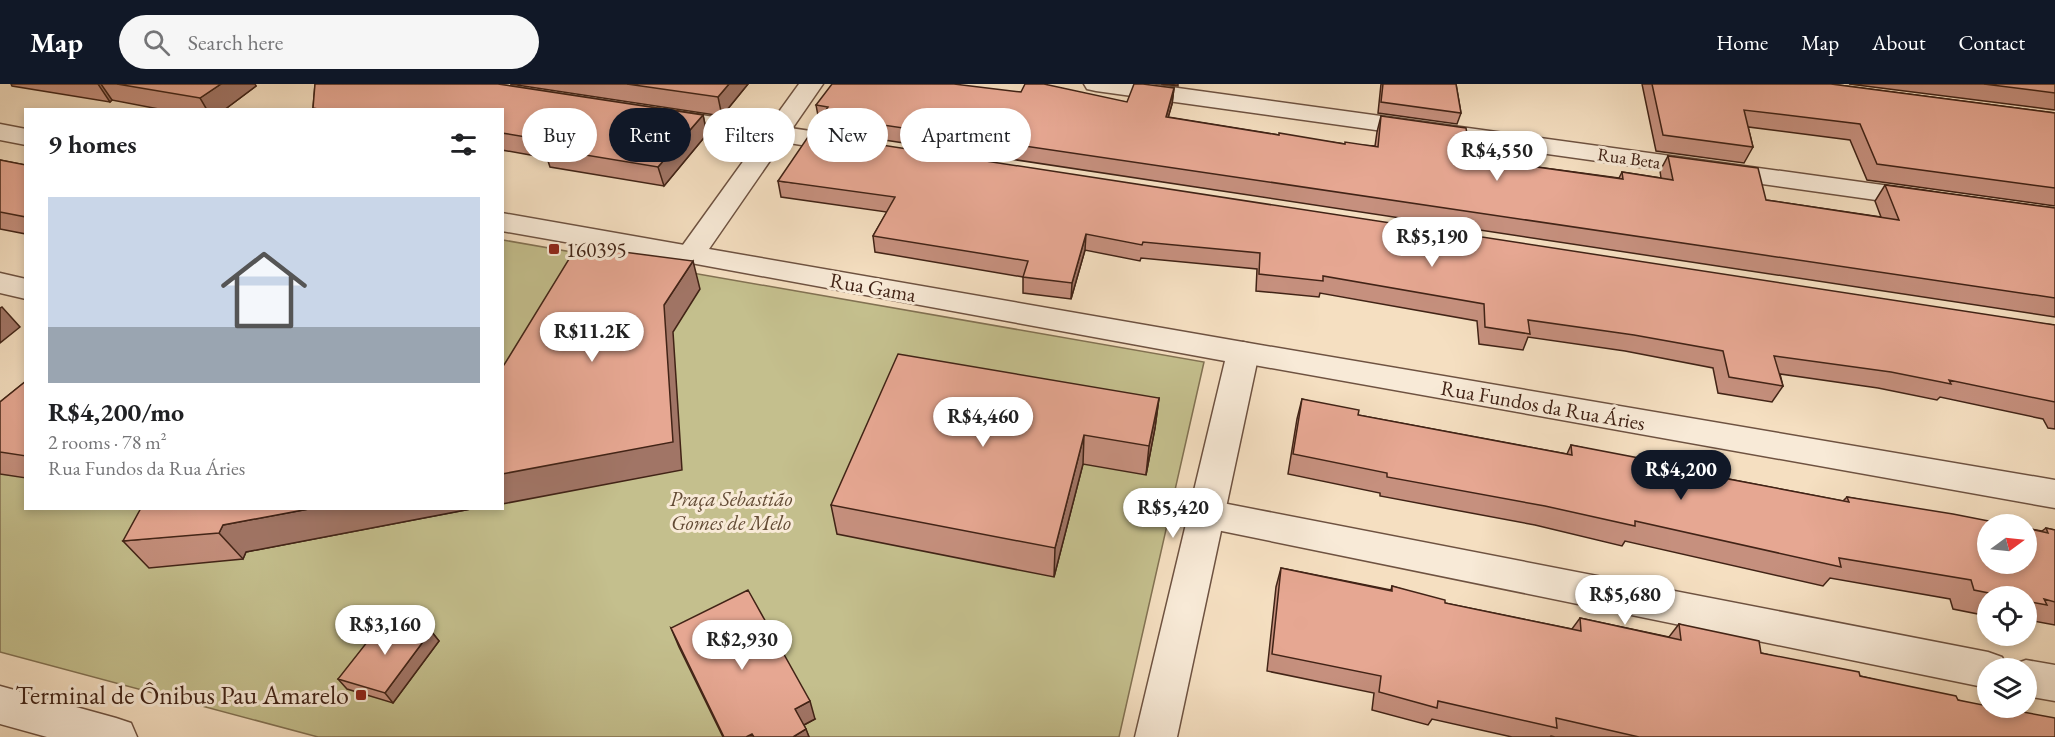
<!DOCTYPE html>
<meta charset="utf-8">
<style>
body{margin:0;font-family:"EB Garamond",serif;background:#f6f6f6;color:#202124;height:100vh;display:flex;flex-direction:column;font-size:22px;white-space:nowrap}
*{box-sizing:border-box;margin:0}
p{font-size:20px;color:#757577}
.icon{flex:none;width:33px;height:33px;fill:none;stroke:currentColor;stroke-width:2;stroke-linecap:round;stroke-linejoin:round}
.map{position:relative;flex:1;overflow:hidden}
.drawer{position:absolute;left:24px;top:24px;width:480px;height:402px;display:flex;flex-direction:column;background:#fff;border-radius:0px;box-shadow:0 3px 9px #0003}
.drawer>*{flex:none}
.guide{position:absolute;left:522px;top:24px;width:570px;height:54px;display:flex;gap:12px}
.needle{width:39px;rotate:75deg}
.tools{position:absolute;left:1977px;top:430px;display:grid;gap:12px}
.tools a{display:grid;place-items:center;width:60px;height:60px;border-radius:50%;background:#fff;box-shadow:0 3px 9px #0003;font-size:30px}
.price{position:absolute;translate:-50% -51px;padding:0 14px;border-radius:21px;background:#fff;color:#222;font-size:20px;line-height:39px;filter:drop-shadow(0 2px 3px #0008)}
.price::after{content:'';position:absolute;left:50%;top:36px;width:18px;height:14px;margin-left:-9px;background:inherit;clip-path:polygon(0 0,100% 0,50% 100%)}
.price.active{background:#111827;color:#fff}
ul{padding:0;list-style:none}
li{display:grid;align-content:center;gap:12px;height:318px;padding:0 24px}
li span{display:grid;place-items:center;height:186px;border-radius:0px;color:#555}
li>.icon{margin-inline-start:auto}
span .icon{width:108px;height:108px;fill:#fffc;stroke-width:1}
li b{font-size:26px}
h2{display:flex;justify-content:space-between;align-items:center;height:72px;padding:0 24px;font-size:26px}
.tag{padding:0 21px;border-radius:27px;background:#fff;box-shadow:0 3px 9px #0003;font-size:21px;line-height:54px}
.tag.active{background:#111827;color:#fff}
header{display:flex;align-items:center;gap:36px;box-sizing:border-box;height:84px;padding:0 30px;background:#111827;color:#fff}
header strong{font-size:28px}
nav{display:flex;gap:33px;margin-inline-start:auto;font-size:21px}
.search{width:420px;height:54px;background:#f6f6f6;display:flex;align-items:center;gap:15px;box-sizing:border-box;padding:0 21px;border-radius:33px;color:#757577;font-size:22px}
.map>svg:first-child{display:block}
</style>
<header>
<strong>Map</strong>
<div class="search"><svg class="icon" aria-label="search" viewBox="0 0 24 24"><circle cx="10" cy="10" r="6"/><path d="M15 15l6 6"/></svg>Search here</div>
<nav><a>Home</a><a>Map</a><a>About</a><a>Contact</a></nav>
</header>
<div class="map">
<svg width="2055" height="653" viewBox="0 0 2055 653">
<rect width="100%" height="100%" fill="#f5dfc1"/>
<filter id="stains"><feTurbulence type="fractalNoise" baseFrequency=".00333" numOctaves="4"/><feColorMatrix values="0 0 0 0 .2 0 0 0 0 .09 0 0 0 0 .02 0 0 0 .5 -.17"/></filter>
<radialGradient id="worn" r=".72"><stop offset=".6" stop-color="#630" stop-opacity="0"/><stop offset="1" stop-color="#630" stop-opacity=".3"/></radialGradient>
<path fill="#c4bf8d" stroke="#827152" stroke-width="1.5" d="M503,156l701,122 -85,375h-801l-318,-85v-227l25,-21 1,104h476z"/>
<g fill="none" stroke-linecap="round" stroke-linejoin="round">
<g stroke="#6e5241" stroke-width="3">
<path id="minor" d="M1084,0h65l777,107 10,2 4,6 -4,6 -10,2 -830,-116 -9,-2z
M660,25l192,28 9,3 4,5 -4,5 -9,3 -201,-32 -3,-5 3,-5z
M0,40l26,5v16l-26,-5z
M502,129l188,33 10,3 4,6 -4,6 -10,3 -188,-33z
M0,189l26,6v20l-26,-6z
M1243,258l812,138v28l-823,-147 -5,-8 5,-8z
M1207,416l781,152 14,5 6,12h-20v19l-781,-160 -13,-4 -5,-10 5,-10z
M2026,576l29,5v36l-29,-5v-27h-16l2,-4z
M0,602l116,32 15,5 6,14h-90l-47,-13z"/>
</g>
<g stroke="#6e5241" stroke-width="3">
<path id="tertiary" d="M799,0h24l-114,165 534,93 11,3 5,8 -82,384h-42l90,-376 -545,-100 -4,-6 4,-6z"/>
</g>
<use href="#minor" fill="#f8ead7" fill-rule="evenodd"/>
<use href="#tertiary" fill="#f8ead7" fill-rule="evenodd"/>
</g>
<path fill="#c6907e" stroke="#412316" stroke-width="1.5" d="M11,0h244l1,2 -32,24h-60l-52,-10 -2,2 -98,-16z
M315,0h183l205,31 4,19 -43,52 -114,-19 -3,-9 -45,-8v-40h-188l-1,-2z
M510,0h238l-26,32z
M1161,0h17v2z
M1381,0h75l5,29 -4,11 -79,-11z
M1642,0h189l224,29v93l-188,-26 -17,-40 -102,-13 5,20 -9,16 -88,-12z
M1849,0h206v26z
M1174,4l-2,16 -4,13 111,18 66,9 30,2 2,-14 4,-16 90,42 148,20 3,-6 39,6 -1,-7 8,-15 98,44 115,17 -6,-16 10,-16 170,23v109l-1230,-186 -2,-9 -4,-1 -3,-16 205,-13 106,10z
M0,76l26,5v69l-26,-5z
M778,97l1277,144v104l-7,-1 -5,-9 -103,-22 -3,3 -59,-12 -98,-14 3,12 -11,16 -54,-9 -5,-25 -88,-17 -97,-14 -5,13 -44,-6 -2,-23 -157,-28 -1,4 -63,-6 1,-22 -116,-11 -1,3 -55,-11 -14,49 -48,-6v-16l-148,-25 -2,-16 14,-24 -106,-15z
M26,297v97l-26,-4v-72z
M1159,314l-4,30 -9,47 -63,-11 -29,113 -217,-43 -6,-29z
M1302,315l56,16 209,39 4,-9 147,32 125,24 4,-4 195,34 4,-3 9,2v95l-27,-5 -2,1v-24h-38v19l-35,-7 -3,-10 -120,-21 -7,8 -198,-45 -3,5 -87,-21 -155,-29v-3l-92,-19 9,-55z
M476,424l-230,44 -3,7 -94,9 -26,-27z
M1281,484l110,22 1,-4 53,17 127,26 8,-11 89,19 10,-13 82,29 99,23 98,24 97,37h-500l-4,-1 -1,1h-38l-80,-18 -4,6 -56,-15 2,-17 -107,-22 9,-84z
M671,544l144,91 -11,6 5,12h-86l-44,-90z
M431,547l8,10 -46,62 -46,-14 -9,-10z"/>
<path fill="#a17566" stroke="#412316" stroke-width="1.5" d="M98,0h3l11,16 -2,2z
M221,0h34l1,2 -32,24h-17l-7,-12z
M729,0h19l-26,32 -4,-19z
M1174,4l-2,16 -8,28 2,-15z
M703,31l4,19 -43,52 -6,-19z
M1086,150l-1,16 -14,49 1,-16z
M693,177l7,28 -27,43 9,138 -180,34v-30l162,-169z
M2,223l18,20 -20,16v-35z
M1159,314l-4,30 -9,47 3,-29z
M1084,351l-1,29 -29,113 1,-29z
M314,424h162l-230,44 -3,7 -24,-26 4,-8z
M431,547l8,10 -46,62 -8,-10z
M810,617l5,18 -15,8 -5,-18z
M806,645l3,8h-16z"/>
<path fill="#e6a792" stroke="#412316" stroke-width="1.5" d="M117,0h104l-21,14z
M315,0h183l205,31 -45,52 -115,-19 7,-7 -48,-8v-23h-179l-10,-2z
M627,0h102l-11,13z
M832,0h122l67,8 4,-8h19l83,18 7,-18h9l31,4 -8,29 113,18v-2l66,11v-2l33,5 3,-31 85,12 5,30 152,21 -1,-7 51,8 -5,-24 90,12 8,32 133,20 -14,-35 170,23v90l-1233,-182 6,-9 -12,-2z
M1383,0h73l5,29 -80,-11z
M1652,0h179l224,29v75l-178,-24 -17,-40 -116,-14 9,37 -90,-12z
M1984,0h71v9z
M810,50l1245,191v77l-106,-22 2,4 -60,-12 -117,-16 9,30 -54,-9 -6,-26 -89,-16 -106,-15 2,14 -45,-7 -1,-23 -161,-28v5l-64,-7 1,-21 -117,-11 -1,3 -56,-11 -14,49 -49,-6 5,-16 -155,-25 22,-39 -117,-16z
M0,76l26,5v52l-26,-5z
M577,162l116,15 -29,44 9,137 -171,32v-108l2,-1z
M898,270l261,44 -10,48 -65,-11 -29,113 -224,-43z
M26,297v75l-26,-4v-50z
M1302,315l57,11 -1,5 214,40 -1,-10 146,28 1,4 131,25 -2,-5 106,17 56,11h-21v39h38v-36l22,5 -2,-5 9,2v72l-11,-3 3,6 -21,-4v-4h-17l-35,-7 -3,-10 -132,-22 2,9 -206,-46v5l-90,-20 -158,-29v-4l-94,-19z
M141,424h173l-91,17 -4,8 -96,8z
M1281,484l111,23v-5l53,14v3l136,28 -1,-13 101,22 -2,-16 80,17 2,12 98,19 1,4 96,20 2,4 30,6v2h13l54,10v19h-416l-83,-19 1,10 -119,-27 -1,7 -58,-16 2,-16 -109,-22z
M748,506l62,111 -15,8 11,20 -13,8h-39l-2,-3 -6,3h-22l-53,-109z
M386,534l45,13 -46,62 -47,-14z"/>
<g fill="#8f2418" stroke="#f8ead7" stroke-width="2">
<rect x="548" y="159" width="12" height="12" rx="3"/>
<rect x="355" y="605" width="12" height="12" rx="3"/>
</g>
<g text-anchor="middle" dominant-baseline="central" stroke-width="6" stroke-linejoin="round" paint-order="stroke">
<g font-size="18" fill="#412316" stroke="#f8ead7">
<text transform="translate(1629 74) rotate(8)">Rua Beta</text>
</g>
<g font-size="21" fill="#412316" stroke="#f8ead7" text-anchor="start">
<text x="566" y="165">160395</text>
</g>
<g font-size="21" fill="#412316" stroke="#f8ead7">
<text transform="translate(873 203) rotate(10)">Rua Gama</text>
<text transform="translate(1543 321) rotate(10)">Rua Fundos da Rua Áries</text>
</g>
<g font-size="21" font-style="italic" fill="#624a34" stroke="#f8ead7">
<text x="731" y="414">Praça Sebastião<tspan x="731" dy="24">Gomes de Melo</tspan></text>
</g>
<g font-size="26" fill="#412316" stroke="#f8ead7" text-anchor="end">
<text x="349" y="611">Terminal de Ônibus Pau Amarelo</text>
</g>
</g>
<rect width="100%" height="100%" filter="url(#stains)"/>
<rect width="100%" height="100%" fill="url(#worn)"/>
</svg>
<div class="tools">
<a><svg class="needle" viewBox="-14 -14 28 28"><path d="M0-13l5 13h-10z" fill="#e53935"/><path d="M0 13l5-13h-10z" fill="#757577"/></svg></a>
<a><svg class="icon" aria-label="locate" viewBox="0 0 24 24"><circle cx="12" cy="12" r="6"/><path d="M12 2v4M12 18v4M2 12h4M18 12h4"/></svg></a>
<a><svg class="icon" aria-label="layers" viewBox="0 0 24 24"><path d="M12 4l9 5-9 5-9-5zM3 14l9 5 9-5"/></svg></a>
</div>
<b class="price" style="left:1497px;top:98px">R$4,550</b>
<b class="price" style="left:1432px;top:184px">R$5,190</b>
<b class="price" style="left:592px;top:279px">R$11.2K</b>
<b class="price" style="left:983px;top:364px">R$4,460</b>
<b class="price active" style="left:1681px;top:417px">R$4,200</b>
<b class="price" style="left:1173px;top:455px">R$5,420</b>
<b class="price" style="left:1625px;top:542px">R$5,680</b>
<b class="price" style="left:385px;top:572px">R$3,160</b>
<b class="price" style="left:742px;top:587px">R$2,930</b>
<div class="guide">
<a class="tag">Buy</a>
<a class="tag active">Rent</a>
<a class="tag">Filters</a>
<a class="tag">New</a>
<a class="tag">Apartment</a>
</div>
<section class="drawer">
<h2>9 homes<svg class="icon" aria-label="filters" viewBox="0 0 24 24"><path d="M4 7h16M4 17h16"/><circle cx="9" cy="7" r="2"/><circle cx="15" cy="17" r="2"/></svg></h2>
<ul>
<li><span style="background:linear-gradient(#c9d6e8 70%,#9aa5b1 0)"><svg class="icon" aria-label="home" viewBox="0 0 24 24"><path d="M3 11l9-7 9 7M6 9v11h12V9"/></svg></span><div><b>R$4,200/mo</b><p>2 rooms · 78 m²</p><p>Rua Fundos da Rua Áries</p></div></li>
</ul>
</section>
</div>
